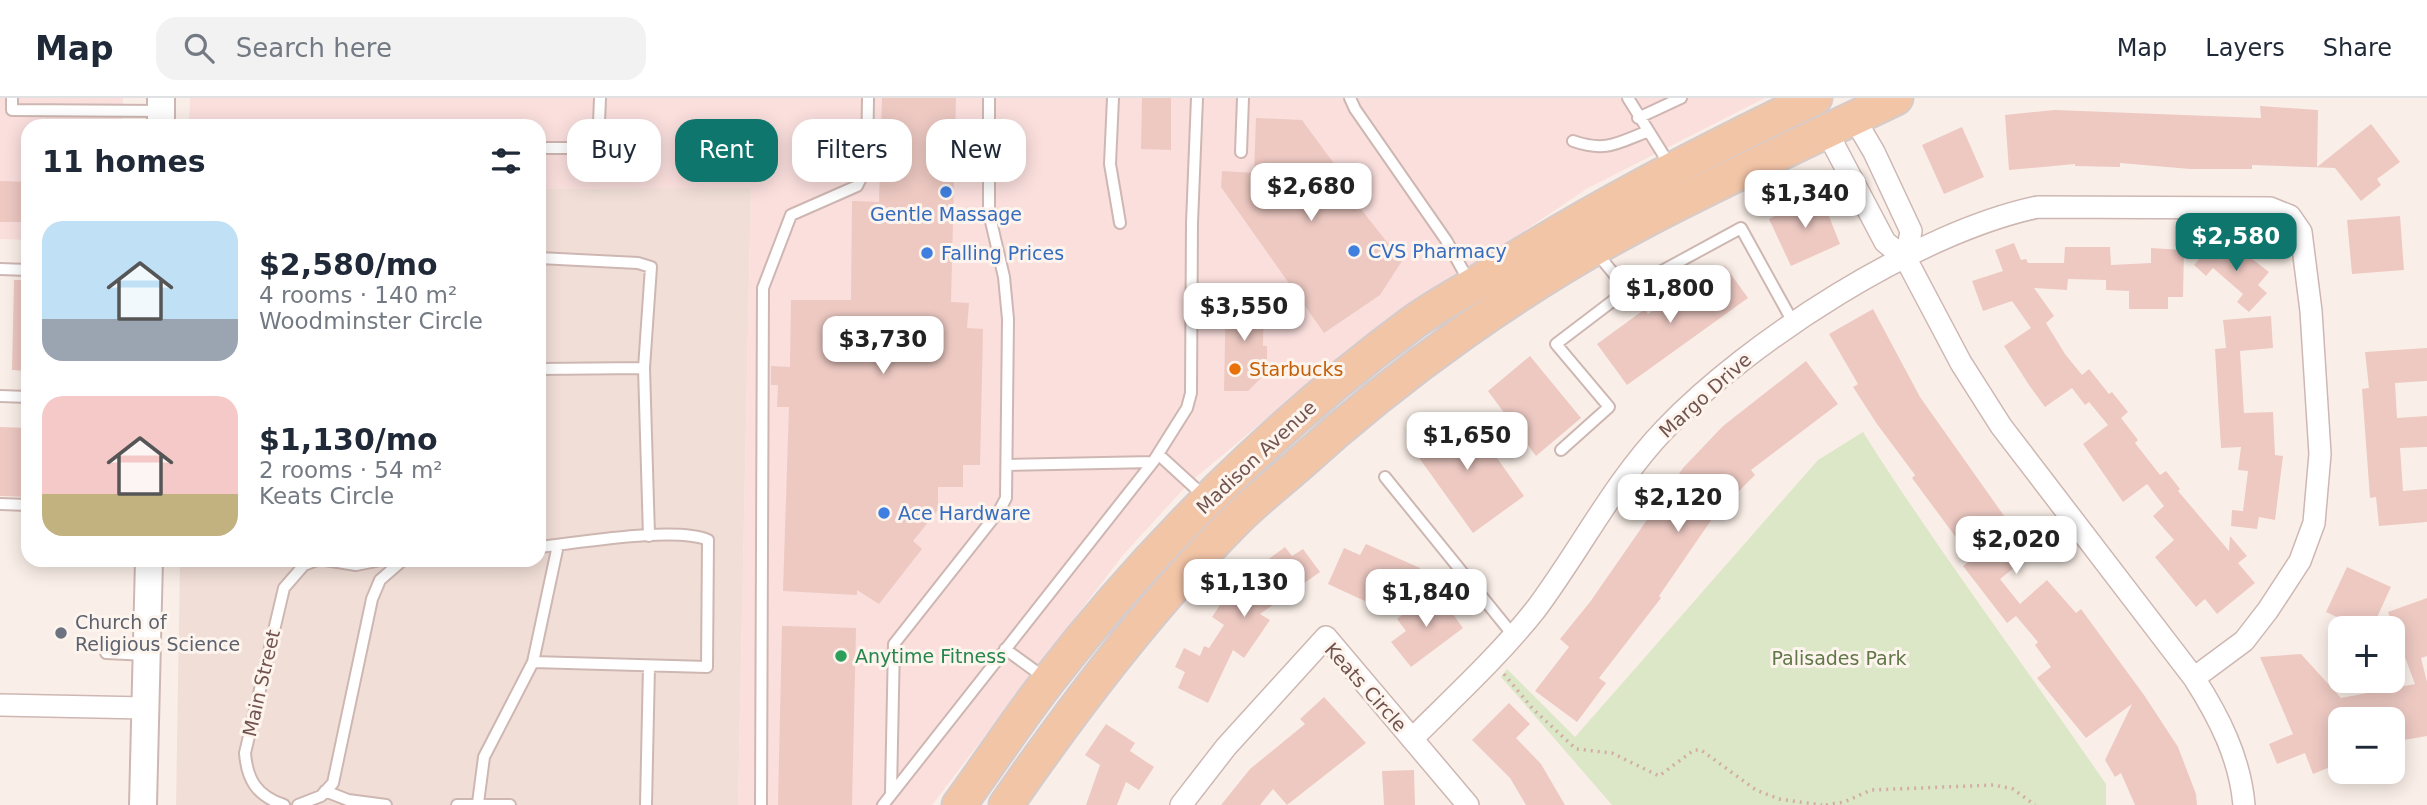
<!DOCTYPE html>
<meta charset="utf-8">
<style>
body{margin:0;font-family:"DejaVu Sans",sans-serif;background:#f2f2f3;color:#1f2937;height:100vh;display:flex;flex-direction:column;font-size:26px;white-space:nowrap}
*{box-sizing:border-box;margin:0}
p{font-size:23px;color:#747a83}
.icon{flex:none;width:38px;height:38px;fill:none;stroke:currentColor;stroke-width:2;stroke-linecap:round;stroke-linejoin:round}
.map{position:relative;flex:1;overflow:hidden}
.drawer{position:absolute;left:21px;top:21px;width:525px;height:448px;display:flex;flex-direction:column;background:#fff;border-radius:21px;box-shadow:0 4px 18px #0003}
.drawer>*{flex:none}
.hud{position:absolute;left:567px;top:21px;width:665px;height:63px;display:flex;gap:14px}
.controls{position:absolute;left:2328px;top:518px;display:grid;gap:14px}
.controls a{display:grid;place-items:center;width:77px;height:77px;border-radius:14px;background:#fff;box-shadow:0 4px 18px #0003;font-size:35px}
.price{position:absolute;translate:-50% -60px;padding:0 16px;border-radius:14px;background:#fff;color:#222;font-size:23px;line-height:46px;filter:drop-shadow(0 2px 4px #0008)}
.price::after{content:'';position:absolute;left:50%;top:42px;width:21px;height:16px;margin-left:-10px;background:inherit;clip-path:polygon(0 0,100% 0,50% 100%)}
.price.current{background:#0f766e;color:#fff}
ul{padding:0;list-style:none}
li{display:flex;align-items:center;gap:21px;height:175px;padding:0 21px}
li span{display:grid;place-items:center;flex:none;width:196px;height:140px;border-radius:21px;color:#555}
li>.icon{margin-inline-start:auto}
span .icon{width:84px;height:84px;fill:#fffc;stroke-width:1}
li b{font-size:30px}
h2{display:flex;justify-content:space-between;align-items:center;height:84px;padding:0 21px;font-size:30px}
.tag{padding:0 24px;border-radius:21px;background:#fff;box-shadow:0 4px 18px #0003;font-size:24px;line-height:63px}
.tag.current{background:#0f766e;color:#fff}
header{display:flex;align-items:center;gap:42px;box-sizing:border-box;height:98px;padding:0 35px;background:#fff;border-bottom:2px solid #e0e1e3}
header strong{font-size:33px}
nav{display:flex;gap:38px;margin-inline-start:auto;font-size:24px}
.search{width:490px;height:63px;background:#f2f2f3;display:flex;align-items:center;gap:18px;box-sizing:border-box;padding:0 24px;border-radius:21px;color:#747a83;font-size:26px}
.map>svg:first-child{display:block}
</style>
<header>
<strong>Map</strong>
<div class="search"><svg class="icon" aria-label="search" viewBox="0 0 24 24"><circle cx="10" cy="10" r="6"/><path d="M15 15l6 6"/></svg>Search here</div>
<nav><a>Map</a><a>Layers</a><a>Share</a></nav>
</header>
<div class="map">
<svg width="2427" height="707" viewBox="0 0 2427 707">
<rect width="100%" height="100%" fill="#faefe8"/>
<path fill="#f1dfd7" d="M751,89l-13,618h-562l4,-245h359v-371z"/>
<path fill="#fadfdd" d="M0,0h123l-1,28h-94v114l-28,-1z
M190,0h1575l-177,90 -232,156 -167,139 -66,72 -191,250h-194l13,-617 -212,1v-63h-350z"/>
<path fill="#dce7c7" d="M1863,334c76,120 162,234 243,352v21h-494l-111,-128 6,-8 68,68 243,-277z"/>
<path fill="#edc9c2" d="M882,0h74l-5,204 18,1 -2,25 16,1 -3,136h-17v22h-25v23l-25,31 9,8 -43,55 -22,-14v5l-74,-4 6,-184h-12l1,-22h-7v-19l19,1 1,-67h60l1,-99 27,1z
M1142,0h29v52l-30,-1z
M2260,8l58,4 -1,57 54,-43 29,38 -23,17 4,6 -20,16 -26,-33 -83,-3v4h-62l-70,-6v4l-45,-1v-2l-66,6 -4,-55 50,-5 206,8z
M1256,20l46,2 52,71 -5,3 53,67 -22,34 -56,38 -103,-146 1,-16 32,2z
M1962,29l22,50 -40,17 -22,-49z
M0,83l28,1v40h-28z
M1820,96l20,50 -49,22 -22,-47z
M2400,118l4,54 -52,4 -5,-54z
M2230,144l39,30 -11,13 9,8 -18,19 -12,-10 6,-8 -30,-26 -7,8 -12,-11 17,-19 10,9z
M2014,145l7,17 5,-1 2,4h36l1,-16h45l1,18 40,-2v-15l33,2 -1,47h-15v12h-39v-18l-23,-1v-10l-38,-1 -1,11 -33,-2 20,28 -8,7 19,31 17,21 7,-6 20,25 3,-2 16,20 -7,6 17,22 -3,3 25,32 6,-4 14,18 -2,2 51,60 1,-15 17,20 -9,7 17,20 -38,31 -12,-15 -9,8 -41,-50 19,-17 -21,-24 11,-10 -17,-22 -24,18 -40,-58 25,-19 -19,-23 -4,3 -13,-17 -27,19 -16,-22 -25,-39 27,-18 -19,-27 -29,10 -11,-30 31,-10 -8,-21z
M1725,168l23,32 -121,87 -30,-41 48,-35 3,5 38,-27 4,5z
M14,182h14v91l-16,-1z
M1226,198l38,2 -1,48h4v18h-5v13l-14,14h-24z
M1873,211l47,88 87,123 -3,3 26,32 -30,24 20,25 27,-24 29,33 5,-4 63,86 34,52 18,47 1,11h-62l-14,-32 -6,4 -10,-17 27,-56 -46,34 -49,-60 14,-11 -16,-22 3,-3 -22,-26 -9,7 -44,-57 9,-7 -60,-81 3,-3 -38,-51 -24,-37 5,-3 -29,-50z
M2271,218l2,32 -33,3 4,62 29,-1 2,43 8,1 -8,64 -16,-3 -2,12 -26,-3 1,-16 11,1 5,-40 -10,-1 3,-23 -20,1 -6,-99 11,-1 -3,-28z
M2427,250v33l-32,2 2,35 30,-2v31l-27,1 3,43 24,-2v33l-48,4 -3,-29 -6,1 -8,-109 7,-1 -4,-36z
M1530,258l51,62 -45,38 -48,-65z
M1806,263l32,43 -87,66 4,5 -41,41 -55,80 2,2 -62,80 7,5 -29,39 -42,-31 34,-44 -9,-8 30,-37 93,-134 40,-42z
M1465,315l59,83 -51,37 -66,-92 14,-9 6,8z
M0,329l28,1v69l-28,-1z
M1366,446l54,24 -14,31 -29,-13 -8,17 -41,-19 16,-36 16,7z
M1285,449l7,9 11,-7 17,23 -60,42 10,6 -26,38 -11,-8 -25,53 -30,-15 7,-16 -10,-5 9,-19 16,8 4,-10 5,2 15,-23 -12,-8 22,-33z
M2347,469l44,20 -19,41h-11l-35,-16z
M1435,492l28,38 -52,39 -20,-25 15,-11 -9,-12z
M2427,500v58l-6,2 6,24v54l-35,6v-23h-52v44l-27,11 -8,-21 -28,11 -8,-20 24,-10 -33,-77 41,-3 40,44 74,-14 -27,-72z
M782,528l74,2 -4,177h-74z
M1324,599l42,46 -79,62 -14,-16 -13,16h-39l29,-36 55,-45 -5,-5z
M1509,605l21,21 -14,14 25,26 24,41h-39l-16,-27 -38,-38z
M1106,626l29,19 -5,8 24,16 -15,23 -13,-8 -9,23h-31l14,-40 -15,-10z
M1414,672l1,35h-31l-2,-34z"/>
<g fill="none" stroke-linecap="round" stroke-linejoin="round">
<g stroke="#ceb7b2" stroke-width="14">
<path id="service" d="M12,0v12l149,1
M1113,0l-3,66 10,59
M1350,0l5,11 91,131 24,43
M1628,0l43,69
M1638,20l43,-20
M1573,43c32,11 43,3 73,-9
M547,50h51l2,-50
M1241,54l2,-54
M539,160l99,5 13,4 -7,101 5,168
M0,171l28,1
M1627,192l114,-62 53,96
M539,271l105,-1
M0,298l28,1
M1561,352l48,-43 -53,-63 71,-54 -31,-38
M1158,356l47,43
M1007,367l146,-3
M1385,379l128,158
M0,406l28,1
M325,462l31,5 25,-5
M1005,551l40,29
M106,555l41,2
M533,564l174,5 1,-127c-33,-14 -130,3 -169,7
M325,693l23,9 38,5
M891,694l3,-148 105,-133 7,-13 2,-179 -4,-42 -15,-64v-115
M478,705l6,-46 49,-95 25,-117
M284,707c-27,-9 -37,-25 -39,-52l39,-165 20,-23 13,-5
M298,707l23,-9 12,-13 39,-184 8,-19 23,-20
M457,707h53
M646,707l3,-139
M761,707l2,-517 28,-73 66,-29 10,-20 1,-68
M883,707l270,-343 34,-54 4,-15 1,-170 5,-125"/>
</g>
<g stroke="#ceb7b2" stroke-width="24">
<path id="minor" d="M1854,20l20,34 37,79 -5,28
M1827,34l58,110 21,17 55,104 40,63 193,252c25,39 46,80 50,127
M0,607l145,3
M1412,641c42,-42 87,-83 124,-130 44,-59 78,-127 129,-180 85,-89 253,-197 373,-222l232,1 20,8 11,16 10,79 9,143 -6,69 -14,38 -32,49 -24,31 -50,37
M1181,707l45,-58 100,-110 142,168"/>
</g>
<g stroke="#ceb7b2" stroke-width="30">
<path id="tertiary" d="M161,28v-28
M143,707l6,-245"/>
</g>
<g stroke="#d5cbca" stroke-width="37">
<path id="primary" d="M959,707c30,-41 58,-84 89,-124 104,-135 230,-259 367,-360 20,-14 42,-26 63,-39 108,-70 221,-128 337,-184
M1006,707c68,-98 141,-195 225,-280 20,-21 43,-39 65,-58 103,-94 226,-182 350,-247 82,-43 167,-82 250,-122"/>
</g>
<path stroke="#d2aca5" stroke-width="3.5" stroke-dasharray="2 5" stroke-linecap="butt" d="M1504,576l29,35 43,40 36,4 47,23 35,-26h7l55,40 23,9 43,6
M1826,707l18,-3 27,-12 123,-5 19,4 22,16"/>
<use href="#service" stroke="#fff" stroke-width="10"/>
<use href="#minor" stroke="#fff" stroke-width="21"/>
<use href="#tertiary" stroke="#fff" stroke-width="26"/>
<use href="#primary" stroke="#f3c5a7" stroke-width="33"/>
</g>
<g fill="#3f7fe0" stroke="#fdf4ee" stroke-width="2.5">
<circle cx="946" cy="94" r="7"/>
<circle cx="1354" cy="153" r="7"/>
<circle cx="927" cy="155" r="7"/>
<circle cx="884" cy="415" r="7"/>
</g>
<circle fill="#e8710a" stroke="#fdf4ee" stroke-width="2.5" cx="1235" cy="271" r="7"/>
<circle fill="#6b7280" stroke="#fdf4ee" stroke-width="2.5" cx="61" cy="535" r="7"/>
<circle fill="#2e9e5b" stroke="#fdf4ee" stroke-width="2.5" cx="841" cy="558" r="7"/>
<g text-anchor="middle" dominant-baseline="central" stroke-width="6" stroke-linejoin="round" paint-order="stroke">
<g font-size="19" fill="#366cbe" stroke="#fdf4ee" text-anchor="start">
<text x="946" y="116" text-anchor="middle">Gentle Massage</text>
<text x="1368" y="153">CVS Pharmacy</text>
<text x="941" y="155">Falling Prices</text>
<text x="898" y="415">Ace Hardware</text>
</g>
<g font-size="19" fill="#c56008" stroke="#fdf4ee" text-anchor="start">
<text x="1249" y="271">Starbucks</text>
</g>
<g font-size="19" fill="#72534e" stroke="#fdf4ee">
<text transform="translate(1705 297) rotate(-42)">Margo Drive</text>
<text transform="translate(1256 359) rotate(-43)">Madison Avenue</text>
<text transform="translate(261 585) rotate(-77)">Main Street</text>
<text transform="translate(1366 589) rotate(48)">Keats Circle</text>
</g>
<g font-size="19" fill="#5b616d" stroke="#fdf4ee" text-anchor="start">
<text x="75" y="524">Church of<tspan x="75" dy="22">Religious Science</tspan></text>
</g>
<g font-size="19" fill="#27864d" stroke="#fdf4ee" text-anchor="start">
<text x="855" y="558">Anytime Fitness</text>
</g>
<g font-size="19" fill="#607747" stroke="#fdf4ee">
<text x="1839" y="560">Palisades Park</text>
</g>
</g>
</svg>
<div class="controls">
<a>+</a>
<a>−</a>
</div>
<b class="price" style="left:1311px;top:125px">$2,680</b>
<b class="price" style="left:1805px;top:132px">$1,340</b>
<b class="price current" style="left:2236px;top:175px">$2,580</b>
<b class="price" style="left:1670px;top:227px">$1,800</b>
<b class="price" style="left:1244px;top:245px">$3,550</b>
<b class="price" style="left:883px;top:278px">$3,730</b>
<b class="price" style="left:1467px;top:374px">$1,650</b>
<b class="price" style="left:1678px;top:436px">$2,120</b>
<b class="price" style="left:2016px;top:478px">$2,020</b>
<b class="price" style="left:1244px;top:521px">$1,130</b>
<b class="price" style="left:1426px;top:531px">$1,840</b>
<div class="hud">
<a class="tag">Buy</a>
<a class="tag current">Rent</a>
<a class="tag">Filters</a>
<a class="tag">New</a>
</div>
<section class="drawer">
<h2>11 homes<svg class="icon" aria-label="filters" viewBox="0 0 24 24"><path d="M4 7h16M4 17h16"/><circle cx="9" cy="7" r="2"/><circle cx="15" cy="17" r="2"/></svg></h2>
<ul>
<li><span style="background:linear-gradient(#bfe0f5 70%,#9aa5b1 0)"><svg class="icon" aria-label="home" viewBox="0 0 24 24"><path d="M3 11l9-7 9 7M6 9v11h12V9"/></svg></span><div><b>$2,580/mo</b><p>4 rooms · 140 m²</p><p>Woodminster Circle</p></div></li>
<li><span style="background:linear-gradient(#f6c9c9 70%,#c2b280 0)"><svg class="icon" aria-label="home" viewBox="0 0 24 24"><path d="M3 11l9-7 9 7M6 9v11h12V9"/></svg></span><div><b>$1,130/mo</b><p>2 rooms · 54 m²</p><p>Keats Circle</p></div></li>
</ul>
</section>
</div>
